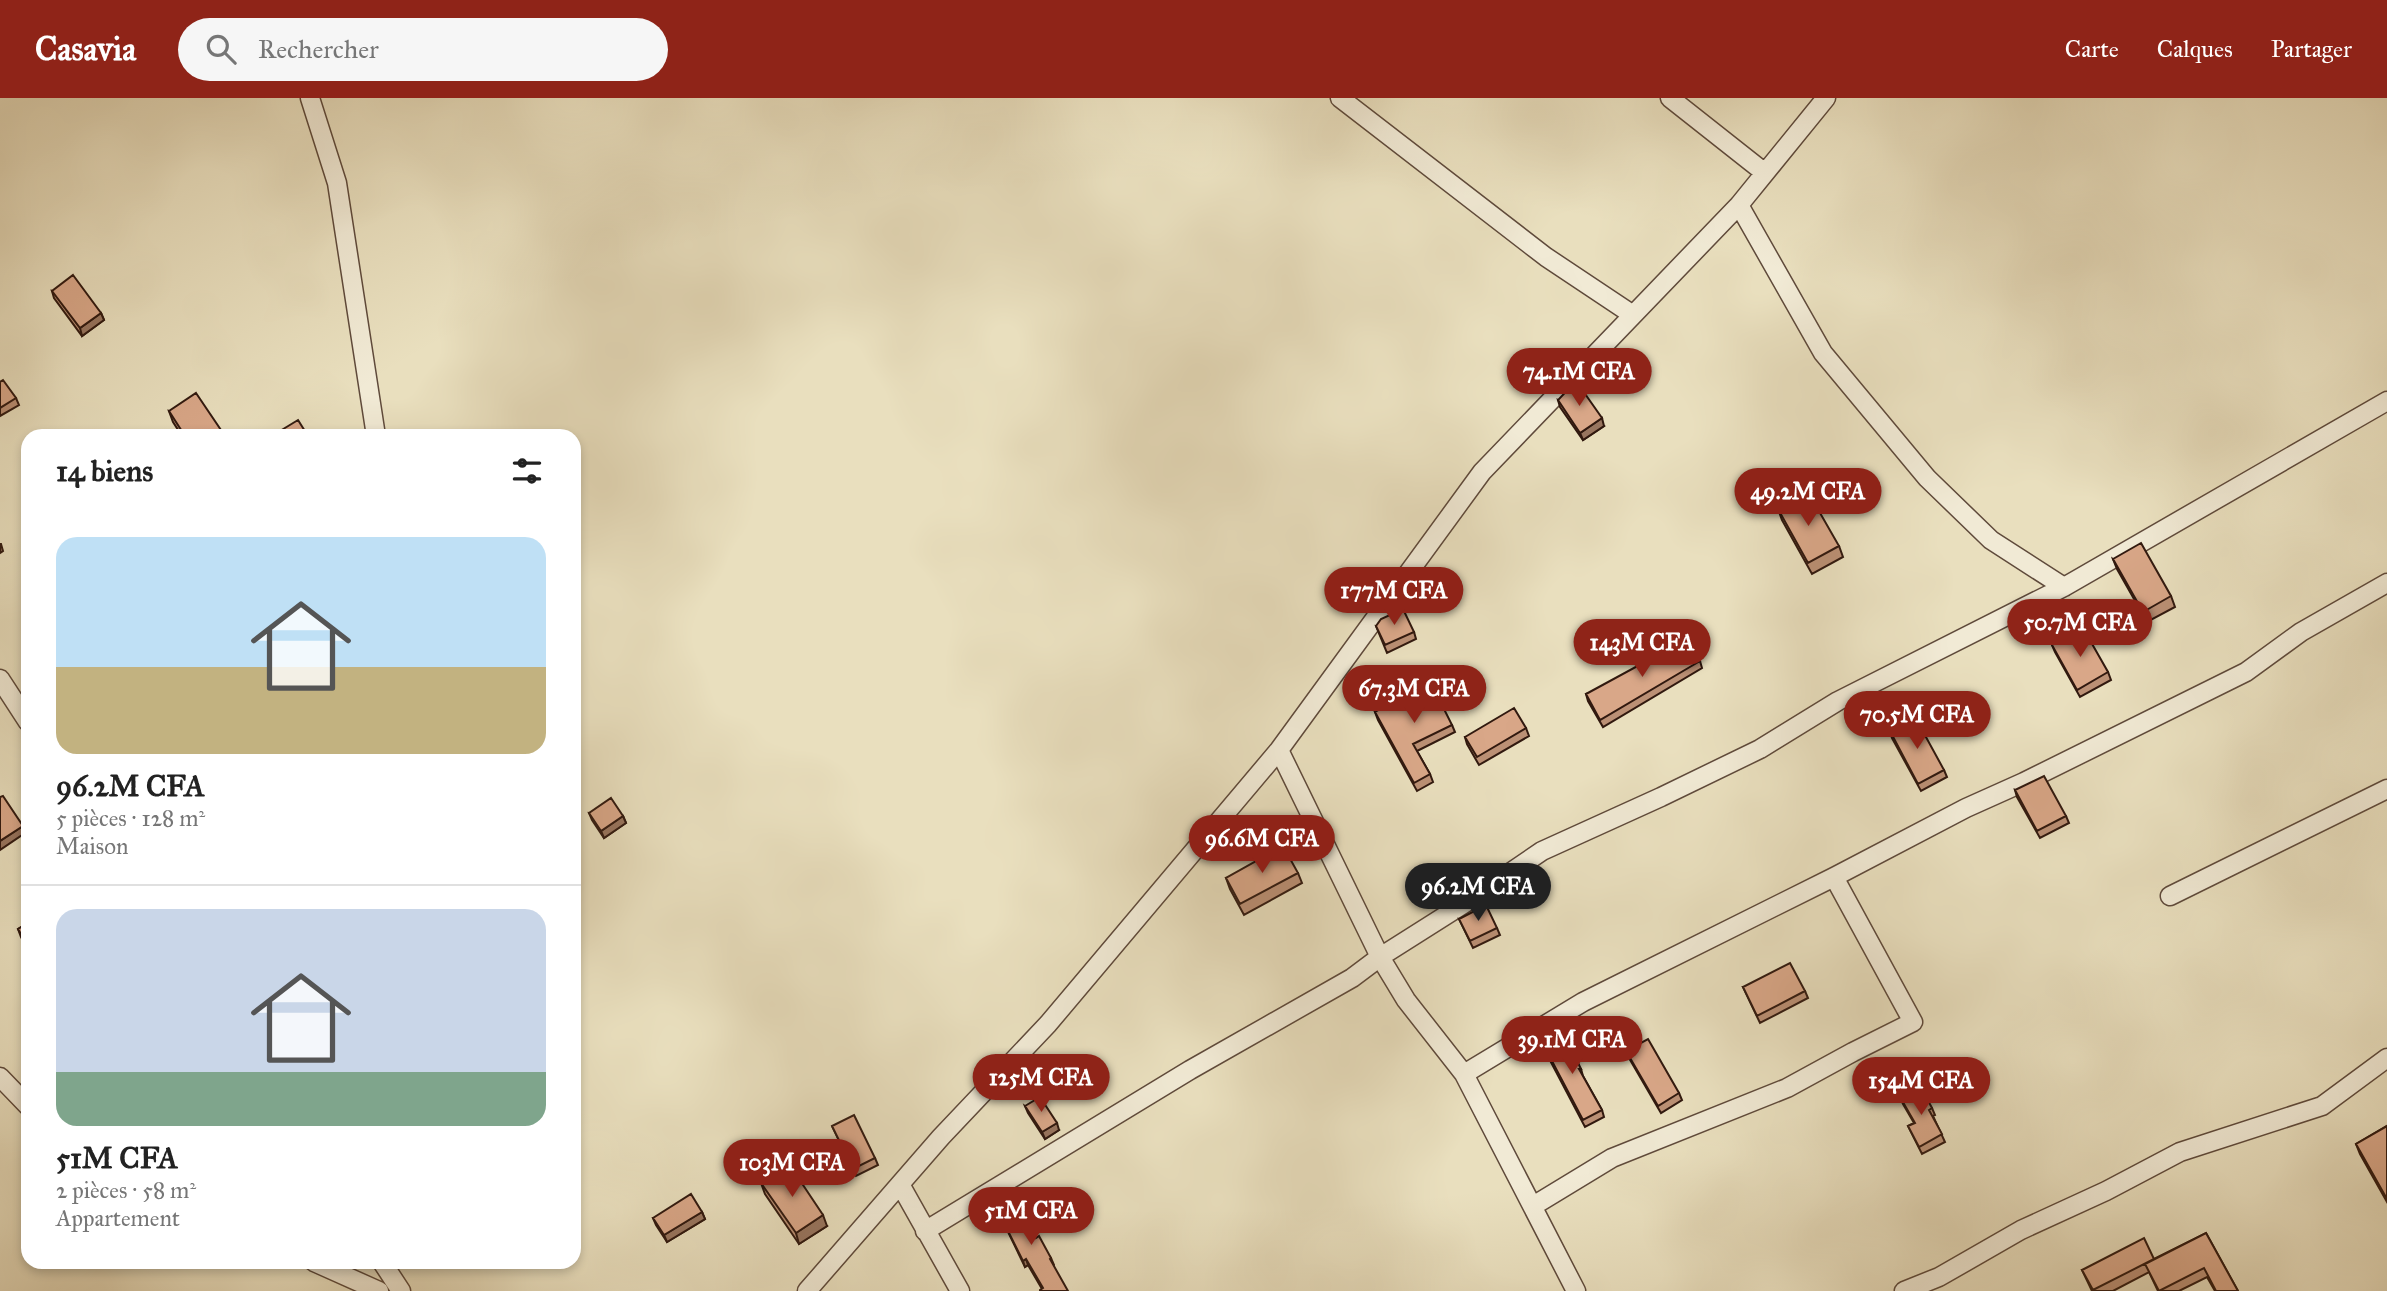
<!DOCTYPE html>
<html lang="fr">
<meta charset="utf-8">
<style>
body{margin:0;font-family:"IM FELL Great Primer",serif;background:#f6f6f6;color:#222;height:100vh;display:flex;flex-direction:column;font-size:26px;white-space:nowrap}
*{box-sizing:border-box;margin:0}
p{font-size:23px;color:#767676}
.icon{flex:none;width:38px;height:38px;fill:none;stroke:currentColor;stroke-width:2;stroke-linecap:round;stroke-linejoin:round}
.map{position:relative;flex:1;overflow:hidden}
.details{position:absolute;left:21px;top:331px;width:560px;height:840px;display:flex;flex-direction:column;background:#fff;border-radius:21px;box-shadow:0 4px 10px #0003}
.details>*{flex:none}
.price{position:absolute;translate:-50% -60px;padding:0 16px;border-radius:24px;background:#8f2418;color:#fff;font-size:23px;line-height:46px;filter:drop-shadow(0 2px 4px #0008)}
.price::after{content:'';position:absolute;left:50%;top:42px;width:21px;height:16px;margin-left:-10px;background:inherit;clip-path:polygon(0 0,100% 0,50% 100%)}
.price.current{background:#222;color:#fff}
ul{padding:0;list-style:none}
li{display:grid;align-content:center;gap:14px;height:371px;padding:0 35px}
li+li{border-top:2px solid #e0e0e0}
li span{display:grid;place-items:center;height:217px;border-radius:21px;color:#555}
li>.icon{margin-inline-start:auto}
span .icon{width:126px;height:126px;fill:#fffc;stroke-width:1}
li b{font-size:30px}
h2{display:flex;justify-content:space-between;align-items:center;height:84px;padding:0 35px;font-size:30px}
header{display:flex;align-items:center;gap:42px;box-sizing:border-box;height:98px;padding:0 35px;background:#8f2418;color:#fff}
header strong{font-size:33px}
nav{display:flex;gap:38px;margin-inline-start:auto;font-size:24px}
.search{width:490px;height:63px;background:#f6f6f6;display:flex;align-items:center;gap:18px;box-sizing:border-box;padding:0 24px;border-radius:38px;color:#767676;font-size:26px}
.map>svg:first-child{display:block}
</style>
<header>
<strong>Casavia</strong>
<div class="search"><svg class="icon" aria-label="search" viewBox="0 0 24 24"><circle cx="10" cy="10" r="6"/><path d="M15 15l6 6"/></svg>Rechercher</div>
<nav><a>Carte</a><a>Calques</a><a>Partager</a></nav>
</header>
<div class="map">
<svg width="2387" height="1193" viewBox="0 0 2387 1193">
<rect width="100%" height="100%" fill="#e9dfbe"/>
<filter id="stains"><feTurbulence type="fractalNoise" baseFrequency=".00286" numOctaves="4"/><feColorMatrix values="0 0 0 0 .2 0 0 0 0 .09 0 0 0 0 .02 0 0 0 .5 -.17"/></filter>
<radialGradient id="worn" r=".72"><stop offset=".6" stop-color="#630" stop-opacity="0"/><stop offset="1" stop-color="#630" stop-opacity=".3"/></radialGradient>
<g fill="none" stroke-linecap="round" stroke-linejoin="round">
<g stroke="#5f4a3b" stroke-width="21">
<path id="street" d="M310,0l27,85 39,253
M1340,0l206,159 87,58
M1670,0l95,75
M1739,107l84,148 104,125 64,62 73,47
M0,581l28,43
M1279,652l101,207 26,43 58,74 112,217
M2170,798l217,-107
M1464,976l119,-72 251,-125 132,-69 58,-26 222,-110 55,-40 86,-49
M0,979l28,29
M901,1088l59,105
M1533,1108l79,-48 175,-70 66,-36 60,-30 -79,-145
M925,1133l265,-161 162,-92 28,-21 90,-57 72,-49 119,-54 99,-48 78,-48 226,-114 323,-186
M314,1164l65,29
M382,1164l19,29
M807,1193l134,-154 107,-113 231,-274 203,-278 257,-267 87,-107
M1904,1193l35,-14 82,-47 85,-39 74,-39 142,-46 65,-48"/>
</g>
<use href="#street" stroke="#f1ead5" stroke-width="18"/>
</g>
<path fill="#bb9075" stroke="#31190f" stroke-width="2" d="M52,193l49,22 3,7 -22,16 -28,-38z
M0,284l16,16 3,7 -19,11z
M1558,302l46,26 -21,14 -23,-33z
M169,313l56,25h-43l-9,-14z
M1778,411l61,37 4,11 -31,17 -30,-54z
M2113,461l58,37 4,11 -28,15 -30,-53z
M1376,528l38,6 2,7 -29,14z
M2052,547l56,27 3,8 -31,17 -25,-45z
M1700,563l2,7 -99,59 -15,-26 -2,-7z
M1375,614l77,13 3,7 -38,19 13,23 3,8 -16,9 -39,-71z
M1526,630l3,8 -50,29 -12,-21 -2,-7z
M1890,633l54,39 3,7 -26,14 -29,-53z
M2015,692l51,26 3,7 -29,15 -23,-41z
M589,715l34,3 3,7 -22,15 -12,-18z
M1298,775l4,10 -58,32 -14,-26 -4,-11z
M1459,821l38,9 3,7 -27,13z
M28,825v26l-7,-12 -3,-8z
M1743,889l62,4 3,7 -48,25z
M1543,946l38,25 2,7 19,34 2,7 -19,10 -40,-76z
M1626,953l53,42 3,7 -21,13 -32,-55z
M1900,999l32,11 3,7 -2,1 12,26 -23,12 -14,-28 6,-3 -11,-19z
M1025,1008l34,24 -14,9 -17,-26z
M832,1028l43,32 3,7 -22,11z
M2387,1028v76l-27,-48 -4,-10z
M761,1085l66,43 -28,18 -34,-50z
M997,1111l39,29 15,20 3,7 -12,24 -14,-24 -3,2z
M702,1114l3,7 -38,23 -11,-17 -3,-7z
M2206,1135l32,58h-23l-8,-14 -28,14h-21l-9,-19 -36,19h-21l-10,-21 72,-11z"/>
<path fill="#98755f" stroke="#31190f" stroke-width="2" d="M101,215l3,7 -22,16 -2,-8z
M1602,320l2,8 -21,14 -3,-7z
M0,446h1l2,7 -3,2z
M623,718l3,7 -22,15 -3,-7z
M23,728l2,7 -25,17v-9z
M1057,1025l2,7 -14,9 -3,-7z
M702,1114l3,7 -38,23 -3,-7z
M823,1117l4,11 -28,18 -3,-11z
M1026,1161l2,6 -3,2 -2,-6z"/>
<path fill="#d9a788" stroke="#31190f" stroke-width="2" d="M73,177l28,38 -21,15 -28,-37z
M3,282l13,18 -16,10v-26z
M1576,283l26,37 -22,15 -22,-33z
M196,295l29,43h-40l-16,-25z
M298,322l10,16h-25l-3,-5z
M1808,394l31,54 -31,17 -30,-54z
M2141,445l30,53 -28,16 -30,-53z
M1403,511l11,23 -29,13 -9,-19 5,-7z
M2083,530l25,44 -31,18 -25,-45z
M1687,541l13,22 -100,59 -14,-26z
M1430,583l22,44 -39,19 17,30 -16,9 -39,-71z
M1514,610l12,20 -49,29 -12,-20z
M1915,619l29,53 -26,14 -28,-53z
M2044,678l22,40 -29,15 -22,-41z
M3,698l20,30 -23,15v-44z
M611,700l12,18 -22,15 -12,-18z
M1283,748l15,27 -58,31 -14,-26z
M1486,807l11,23 -27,13 -11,-22z
M28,825v23l-10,-17z
M1790,865l15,28 -48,25 -14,-29z
M1564,935l17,36h-2l23,41 -19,10 -40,-76z
M1648,941l31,54 -21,13 -32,-55z
M1920,988l12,22 -3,2 13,24 -23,13 -11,-21 7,-3 -15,-26z
M1040,999l17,26 -15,9 -17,-26z
M854,1017l21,43 -22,11 -21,-43z
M2387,1028v73l-31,-55z
M789,1066l34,51 -27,18 -35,-50z
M691,1096l11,18 -38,23 -11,-17z
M1018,1102l18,38 3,-2 12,22 -1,1 18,32h-28v-1l3,-2 -17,-29 -3,2 -26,-52z
M2206,1135l32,58h-22l-12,-23 -45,23 -14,-27z
M2144,1140l10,21 -61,31 -11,-20z"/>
<rect width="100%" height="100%" filter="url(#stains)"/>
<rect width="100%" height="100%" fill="url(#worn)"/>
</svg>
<b class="price" style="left:1579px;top:310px">74.1M CFA</b>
<b class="price" style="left:1808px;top:430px">49.2M CFA</b>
<b class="price" style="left:1394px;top:529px">177M CFA</b>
<b class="price" style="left:2080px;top:561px">50.7M CFA</b>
<b class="price" style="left:1642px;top:581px">143M CFA</b>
<b class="price" style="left:1414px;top:627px">67.3M CFA</b>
<b class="price" style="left:1917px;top:653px">70.5M CFA</b>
<b class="price" style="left:1262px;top:777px">96.6M CFA</b>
<b class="price current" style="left:1478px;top:825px">96.2M CFA</b>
<b class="price" style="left:1572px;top:978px">39.1M CFA</b>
<b class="price" style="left:1041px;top:1016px">125M CFA</b>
<b class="price" style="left:1921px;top:1019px">154M CFA</b>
<b class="price" style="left:792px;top:1101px">103M CFA</b>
<b class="price" style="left:1031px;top:1149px">51M CFA</b>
<section class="details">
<h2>14 biens<svg class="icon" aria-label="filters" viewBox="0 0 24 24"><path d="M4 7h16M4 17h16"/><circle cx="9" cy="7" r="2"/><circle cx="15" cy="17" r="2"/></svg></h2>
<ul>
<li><span style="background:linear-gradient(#bfe0f5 60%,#c2b280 0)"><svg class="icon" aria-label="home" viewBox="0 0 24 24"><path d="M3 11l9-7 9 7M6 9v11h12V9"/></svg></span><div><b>96.2M CFA</b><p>5 pièces · 128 m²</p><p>Maison</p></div></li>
<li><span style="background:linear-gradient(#c9d6e8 75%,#7fa58c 0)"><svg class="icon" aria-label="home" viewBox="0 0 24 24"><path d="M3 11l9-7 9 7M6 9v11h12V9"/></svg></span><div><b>51M CFA</b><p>2 pièces · 58 m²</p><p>Appartement</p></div></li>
</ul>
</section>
</div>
